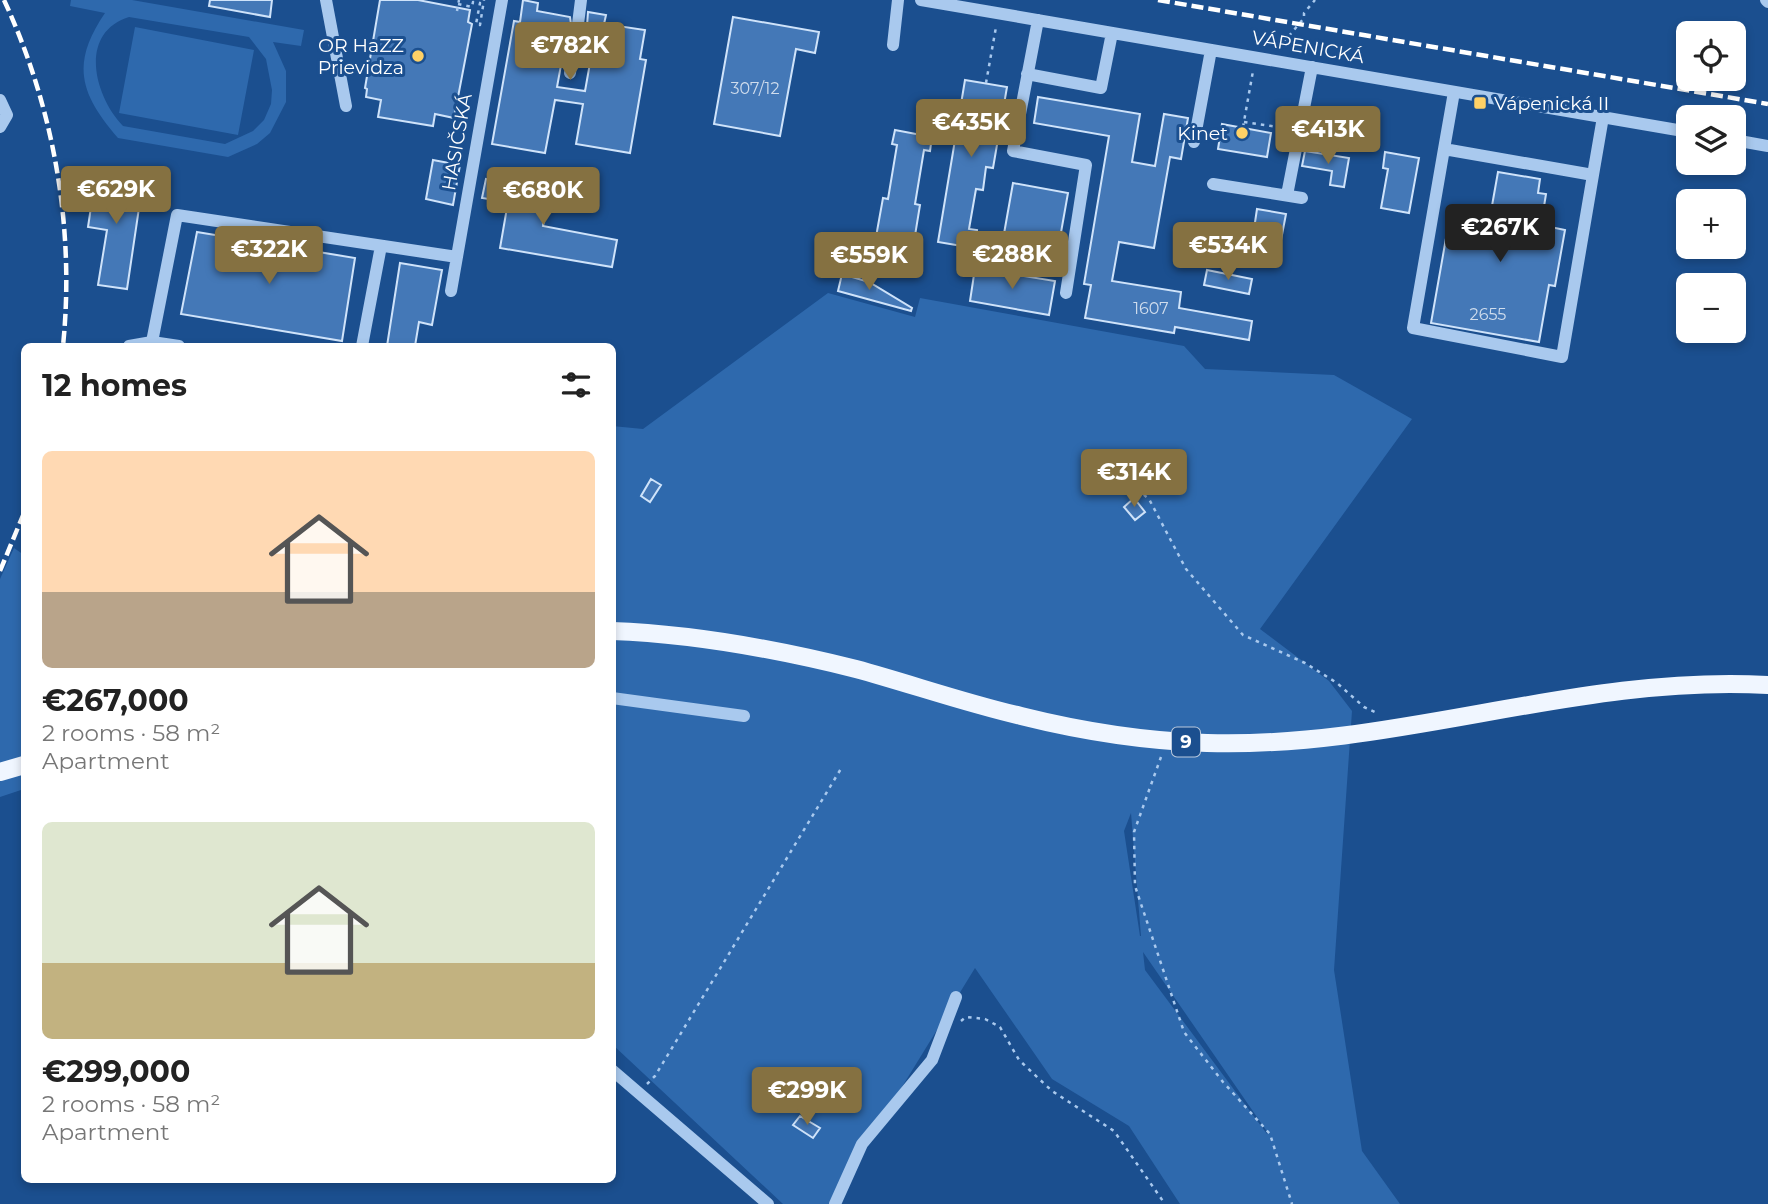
<!DOCTYPE html>
<meta charset="utf-8">
<style>
body{margin:0;font-family:Montserrat,sans-serif;background:#f6f6f6;color:#222;height:100vh;display:flex;flex-direction:column;font-size:26px;white-space:nowrap}
*{box-sizing:border-box;margin:0}
p{font-size:23px;color:#767676}
.icon{flex:none;width:38px;height:38px;fill:none;stroke:currentColor;stroke-width:2;stroke-linecap:round;stroke-linejoin:round}
.map{position:relative;flex:1;overflow:hidden}
.panel{position:absolute;left:21px;top:343px;width:595px;height:840px;display:flex;flex-direction:column;background:#fff;border-radius:10px;box-shadow:0 4px 10px #0003}
.panel>*{flex:none}
.buttons{position:absolute;left:1676px;top:21px;display:grid;gap:14px}
.buttons a{display:grid;place-items:center;width:70px;height:70px;border-radius:10px;background:#fff;box-shadow:0 4px 10px #0003;font-size:35px}
.price{position:absolute;translate:-50% -60px;padding:0 16px;border-radius:7px;background:#857141;color:#fff;font-size:23px;line-height:46px;filter:drop-shadow(0 2px 4px #0008)}
.price::after{content:'';position:absolute;left:50%;top:42px;width:21px;height:16px;margin-left:-10px;background:inherit;clip-path:polygon(0 0,100% 0,50% 100%)}
.price.active{background:#222;color:#fff}
ul{padding:0;list-style:none}
li{display:grid;align-content:center;gap:14px;height:371px;padding:0 21px}
li span{display:grid;place-items:center;height:217px;border-radius:10px;color:#555}
li>.icon{margin-inline-start:auto}
span .icon{width:126px;height:126px;fill:#fffc;stroke-width:1}
li b{font-size:30px}
h2{display:flex;justify-content:space-between;align-items:center;height:84px;padding:0 21px;font-size:30px}
.map>svg:first-child{display:block}
</style>
<div class="map">
<svg width="1768" height="1204" viewBox="0 0 1768 1204">
<rect width="100%" height="100%" fill="#1b4f8f"/>
<path fill="#2e69ad" fill-rule="evenodd" d="M71,0h61l172,30 -3,16 -28,-4 13,29v31l-16,31 -13,11 -29,13 -110,-19c-39,-45 -47,-75 -13,-125l-35,-7zM129,17l120,20 17,22 6,31 -1,14 -7,16 -11,11 -28,13 -102,-18c-29,-30 -45,-93 6,-109z
M135,27l119,23 -16,85 -119,-22z
M828,293l87,24 5,-19 264,48 21,23 129,6 78,44 -152,210 69,52 23,30 -18,259 28,181 38,53h-220l-51,-78 -77,-47 -77,-111 -145,236h-47l-170,-159 -1,-619 31,3zM1131,813l10,123h-1l-16,-105zM1143,952l125,181 -1,1 -122,-164z
M14,548l10,7v234l-24,8v-218z"/>
<path fill="#4478b7" stroke="#cfe3fa" stroke-width="2" d="M210,0h62l-2,17 -61,-11z
M380,0h38l52,10 -2,12 4,2 -18,94 -19,-4 -2,12 -55,-9 3,-17 -15,-3 1,-8 -2,-1z
M523,0l15,3 -1,8 33,6 2,14 -6,7 -9,49 28,4 7,-39 -10,-2 2,-10 -4,-8 7,-6 1,-14 18,3 -2,9 41,6 -5,29 6,1 -16,93 -54,-9 7,-40 -28,-4 -10,53 -53,-9 22,-123 6,1z
M733,17l86,15 -4,21 -19,-4 -16,87 -66,-12z
M965,80l42,7 -14,81 -7,-1 -3,23 -7,-1 -7,40 8,1 -3,18 -36,-6z
M1038,97l102,17 -8,48 23,4 9,-52 24,4 -7,41 -11,-2 -16,91 -35,-6 -7,39 69,11 -2,16 73,13 -3,19 -74,-13 -1,6 -89,-15 6,-33 -7,-1 25,-148 -75,-13z
M1222,124l49,9 -4,24 -49,-8z
M895,130l37,7 -2,14 -6,-1 -9,54 5,1 -10,61 -38,-7 11,-61 5,1 9,-54 -5,-1z
M1305,151l44,7 -5,29 -14,-2 2,-14 -30,-5z
M1385,152l34,6 -10,55 -28,-5 7,-39 -5,-1z
M433,160l27,5 -7,40 -27,-6z
M1498,172l42,7 -2,14 8,1 -5,31 24,5 -10,56 -6,-1 -10,57 -108,-19 20,-113 39,7z
M96,174l47,7 -16,108 -29,-4 9,-55 -19,-3z
M486,179l63,10 -6,37 74,14 -5,27 -112,-19 8,-46 -26,-4z
M1013,183l55,10 -11,62 -55,-10z
M1257,209l29,5 -10,52 -27,-4z
M197,232l158,26 -13,83 -161,-27z
M400,263l42,7 -10,55 -13,-3 -4,24h-28z
M975,268l80,13 -6,34 -79,-14z
M1207,270l45,9 -3,15 -45,-9z
M842,274l27,8 43,26 -1,3 -73,-20z
M651,479l10,6 -11,17 -9,-6z
M1134,498l11,14 -10,8 -11,-13z
M800,1116l20,12 -7,10 -20,-13z"/>
<g fill="none" stroke-linecap="round" stroke-linejoin="round">
<path stroke="#a9c9ee" stroke-width="2.5" stroke-dasharray="3.5 5" stroke-linecap="butt" d="M458,4l14,3 1,-5 7,1 -4,21 4,1 4,-25
M457,11l2,-11
M1278,49l26,-31v-5l11,-13
M986,83l10,-56
M1244,122l41,6
M1243,127l10,-56
M1104,463l45,36 37,70 57,66 62,28 32,20 27,24 13,6
M1161,757l-27,75 1,54 49,146 39,50 47,52 22,70
M961,1021l5,-4 19,2 15,8 19,33 33,31 62,40 51,73
M647,1084l8,-8 187,-309"/>
<path stroke="#a9c9ee" stroke-width="12" d="M326,0l20,106
M921,0l768,132
M1766,0l2,2
M1038,20l-25,131 73,14 -20,128
M578,24l3,-24
M893,45l5,-45
M570,73l5,-34
M1027,74l74,14 11,-55
M1454,92l-10,57 149,26 10,-58
M0,100l7,15 -7,12
M1734,140l34,6
M1194,142l17,-92
M1444,149l-31,179 149,29 31,-182
M1213,184l89,14
M1287,195l25,-128
M451,291l51,-291
M129,346l23,-4
M179,346l-27,-4 25,-127 280,42
M362,346l19,-100
M612,698l132,18
M612,1070l156,134
M835,1204l27,-60 70,-84 24,-63"/>
<path stroke="#f0f6ff" stroke-width="18" d="M612,631c84,3 164,18 244,38 55,15 109,34 165,47 60,15 123,25 186,27 190,6 371,-69 561,-58
M0,772l24,-7"/>
<path stroke="#fff" stroke-width="4.5" stroke-dasharray="12 5" stroke-linecap="butt" d="M4,0c50,108 71,228 59,346
M1158,0l610,104
M0,571l24,-58"/>
</g>
<g fill="#ffd166" stroke="#1b4f8f" stroke-width="2.5">
<circle cx="418" cy="56" r="7"/>
<rect x="1473" y="96" width="14" height="14" rx="3.5"/>
<circle cx="1242" cy="133" r="7"/>
</g>
<g text-anchor="middle" dominant-baseline="central" stroke-width="6" stroke-linejoin="round" paint-order="stroke">
<g font-size="16" fill="#d0dded">
<text x="755" y="88">307/12</text>
<text x="1151" y="308">1607</text>
<text x="1488" y="314">2655</text>
</g>
<rect fill="#1b4f8f" stroke="#bbcadd" stroke-width="2" x="1172" y="727.5" width="28" height="29" rx="5"/>
<g font-size="18" font-weight="bold" fill="#fff">
<text x="1186" y="742">9</text>
</g>
<g font-size="19" fill="#fff" stroke="#1b4f8f" text-anchor="end">
<text x="404" y="45">OR HaZZ<tspan x="404" dy="22">Prievidza</tspan></text>
<text x="1494" y="103" text-anchor="start">Vápenická II</text>
<text x="1228" y="133">Kinet</text>
</g>
<g font-size="19" fill="#fff" stroke="#1b4f8f">
<text transform="translate(1308 47) rotate(10)">VÁPENICKÁ</text>
<text transform="translate(457 142) rotate(-80)">HASIČSKÁ</text>
</g>
</g>
</svg>
<div class="buttons">
<a><svg class="icon" aria-label="locate" viewBox="0 0 24 24"><circle cx="12" cy="12" r="6"/><path d="M12 2v4M12 18v4M2 12h4M18 12h4"/></svg></a>
<a><svg class="icon" aria-label="layers" viewBox="0 0 24 24"><path d="M12 4l9 5-9 5-9-5zM3 14l9 5 9-5"/></svg></a>
<a>+</a>
<a>−</a>
</div>
<b class="price" style="left:570px;top:82px">€782K</b>
<b class="price" style="left:971px;top:159px">€435K</b>
<b class="price" style="left:1328px;top:166px">€413K</b>
<b class="price" style="left:116px;top:226px">€629K</b>
<b class="price" style="left:543px;top:227px">€680K</b>
<b class="price active" style="left:1500px;top:264px">€267K</b>
<b class="price" style="left:1228px;top:282px">€534K</b>
<b class="price" style="left:269px;top:286px">€322K</b>
<b class="price" style="left:1012px;top:291px">€288K</b>
<b class="price" style="left:869px;top:292px">€559K</b>
<b class="price" style="left:1134px;top:509px">€314K</b>
<b class="price" style="left:807px;top:1127px">€299K</b>
<section class="panel">
<h2>12 homes<svg class="icon" aria-label="filters" viewBox="0 0 24 24"><path d="M4 7h16M4 17h16"/><circle cx="9" cy="7" r="2"/><circle cx="15" cy="17" r="2"/></svg></h2>
<ul>
<li><span style="background:linear-gradient(#ffd9b3 65%,#b9a48a 0)"><svg class="icon" aria-label="home" viewBox="0 0 24 24"><path d="M3 11l9-7 9 7M6 9v11h12V9"/></svg></span><div><b>€267,000</b><p>2 rooms · 58 m²</p><p>Apartment</p></div></li>
<li><span style="background:linear-gradient(#dfe7d0 65%,#c2b280 0)"><svg class="icon" aria-label="home" viewBox="0 0 24 24"><path d="M3 11l9-7 9 7M6 9v11h12V9"/></svg></span><div><b>€299,000</b><p>2 rooms · 58 m²</p><p>Apartment</p></div></li>
</ul>
</section>
</div>
